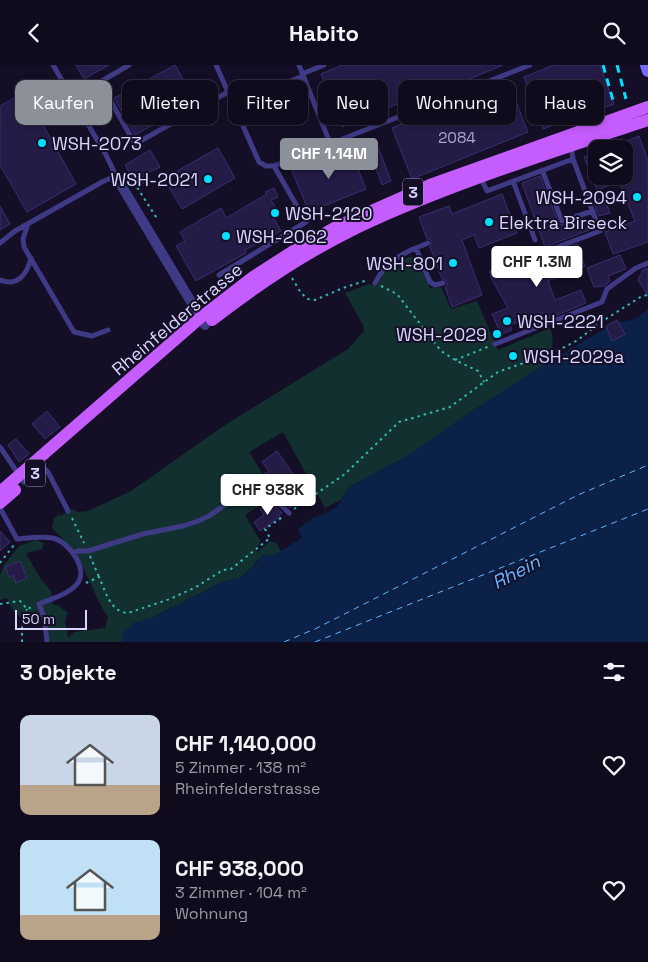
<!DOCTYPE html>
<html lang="de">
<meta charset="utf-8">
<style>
body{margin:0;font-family:"Space Grotesk",sans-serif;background:#181425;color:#f1f3f6;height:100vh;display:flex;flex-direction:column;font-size:19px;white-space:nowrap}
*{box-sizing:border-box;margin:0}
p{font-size:16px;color:#9b9ba3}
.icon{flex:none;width:28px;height:28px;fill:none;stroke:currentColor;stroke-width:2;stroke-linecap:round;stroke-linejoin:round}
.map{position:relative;height:577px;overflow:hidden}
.side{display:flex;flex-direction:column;background:#0f0b1c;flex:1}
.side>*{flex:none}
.banner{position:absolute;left:15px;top:15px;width:619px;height:45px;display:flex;gap:10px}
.buttons{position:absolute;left:588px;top:75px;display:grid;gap:10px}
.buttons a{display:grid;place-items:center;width:45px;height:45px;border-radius:10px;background:#0f0b1c;box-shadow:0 2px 8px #0003,0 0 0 1px #2f2b3b;font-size:25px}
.scale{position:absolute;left:15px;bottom:12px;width:72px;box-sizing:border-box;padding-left:5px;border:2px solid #dad5ff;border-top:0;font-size:14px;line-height:18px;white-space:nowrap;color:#dad5ff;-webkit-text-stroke:4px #140f26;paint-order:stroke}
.price{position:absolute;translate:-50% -42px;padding:0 11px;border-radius:5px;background:#fff;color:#222;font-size:16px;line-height:32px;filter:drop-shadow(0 1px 2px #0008)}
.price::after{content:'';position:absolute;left:50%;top:30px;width:15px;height:11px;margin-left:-8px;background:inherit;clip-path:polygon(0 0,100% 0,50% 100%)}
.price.active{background:#8c9099;color:#fff}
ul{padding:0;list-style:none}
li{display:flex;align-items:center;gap:15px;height:125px;padding:0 20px}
li span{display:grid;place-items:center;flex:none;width:140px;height:100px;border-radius:10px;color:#555}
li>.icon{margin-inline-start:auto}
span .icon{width:60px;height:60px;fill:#fffc;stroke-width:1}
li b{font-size:21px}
h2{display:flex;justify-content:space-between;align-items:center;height:60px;padding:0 20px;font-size:21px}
.pill{padding:0 18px;border-radius:10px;background:#0f0b1c;box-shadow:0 2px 8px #0003,0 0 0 1px #2f2b3b;font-size:18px;line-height:45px}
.pill.active{background:#8c9099;color:#fff}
header{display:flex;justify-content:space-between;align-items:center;height:65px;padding:0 20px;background:#0f0b1c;font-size:22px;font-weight:800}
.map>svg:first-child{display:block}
</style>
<header><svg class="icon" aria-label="back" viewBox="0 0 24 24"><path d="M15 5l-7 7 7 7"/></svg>Habito<svg class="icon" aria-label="search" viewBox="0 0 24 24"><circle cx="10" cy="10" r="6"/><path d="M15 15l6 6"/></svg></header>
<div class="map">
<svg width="648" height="577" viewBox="0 0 648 577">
<rect width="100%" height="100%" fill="#140f26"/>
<path fill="#123030" d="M416,191l14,32 11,-1 10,22 26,-8 21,49 52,-22 3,10 -3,23 -84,54 -55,39 -58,31 -6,5 -6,10 -16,8 -42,-76 -34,20 27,43 -31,20 16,27 -6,7 2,3 12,-10h7l5,9 -8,5 -16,4 -4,7 -14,11 -20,5 -19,11 -13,5 -8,7 -7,1 -20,11 -18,5 -12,19h-75l-3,-25c-21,6 -30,0 -37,-19l-7,2v-25l4,-10 15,-19 17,-6 8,3 -2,6 -16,4 14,25 11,13 2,14h5l10,8 -3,8 3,17 6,-6 31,-4 3,-11c-10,-14 -15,-30 -23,-45 -8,-17 -19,-31 -33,-44l2,-10 5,-4 1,2 12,-7 6,3 10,-1 43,-20 94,-66 123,-76 16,-18 -1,-6 -18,-32 24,-9 7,2 6,-8v-5c7,-9 23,-16 34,-17z"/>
<path fill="#0c2148" d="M648,243v334h-526l1,-9 11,-10 18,-5 20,-11 7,-1 8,-7 13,-5 19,-11 20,-5 14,-11 10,-13 10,2 29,-18 -4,-9 14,-11 12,-4 13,-7 10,-17 6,-5 59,-32 54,-38 84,-54 66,-39c14,0 23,-3 32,-14z"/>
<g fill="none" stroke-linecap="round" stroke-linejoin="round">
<path stroke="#63b4ff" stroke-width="1" stroke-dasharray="6 5" stroke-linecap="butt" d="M284,577l33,-14 261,-133 70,-30
M315,577l333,-133"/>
</g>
<path fill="#251b47" stroke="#3c2d73" d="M76,0h33l-25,14z
M175,0l20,36 -60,34 -21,-37z
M342,0h161l-53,22 -1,-3 -14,4 -93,39 -21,-53z
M554,0h46l14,39 -71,25 -19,-52z
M508,16l20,51 -116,47 -20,-51z
M25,27l51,92 -49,28 -27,-47v-59z
M639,71l9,25v81l-35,12 -8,-22 30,-11 -16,-39 -22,8 -13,-33 12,-4v23h28v-27l-15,-1z
M375,74l16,42 -9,4 -16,-44z
M349,82l17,42 -57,23 -17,-41z
M218,83l17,30 -53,31 -13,-22 13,-7 -5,-9z
M150,85l10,17 -14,7 3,6 -12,6 -12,-21z
M540,111l19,48 4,1 22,-7 4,12 -44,17 -23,-64z
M274,123l4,9 -7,3 8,14 -6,3 8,14 -36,19 1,3 -50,28 -20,-35 9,-5 -5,-9 41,-24 5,10 41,-24 -2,-2z
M502,129l15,39 -38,15 -5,-13 -12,5 20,55 -30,12 -7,-20 2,-2v-4l-5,-2 -12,-32 2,-5 -2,-3h-3l-8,-22 30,-11 3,8z
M604,133l6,15 -11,3 -6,-15z
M0,141l10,18 -10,6z
M577,179l8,22 -37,15 7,19 26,-10 5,13 -41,17 -3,-8 -32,13 2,5 -11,4 -9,-20 16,-6 -18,-32z
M620,190l6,14 -18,7 2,5 -6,5 -10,1 -7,-19z
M648,203v28l-10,-16 5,-10z
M617,255l8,14 -13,7 -6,-15z
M47,346l13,16 -15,12 -13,-15z
M16,374l13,15 -10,8 -11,-17z
M277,386l31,44 -18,13 -12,-11 -15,-22 6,-4 -7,-9z
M271,437l11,11 -3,2 1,2 -20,14 -6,-9 10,-7 -4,-6z
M0,466l10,11 -10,9z
M20,496l7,17 -11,5 -3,-8 -4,2 -4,-10z"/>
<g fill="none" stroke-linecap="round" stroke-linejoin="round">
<path stroke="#30b8b2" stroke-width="2" stroke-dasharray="2.5 4" stroke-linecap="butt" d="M133,120l2,-1 21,33v3
M292,213l9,15 7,6 7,1 28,-12 25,-8
M381,221l16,8 44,57 16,10 21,10 6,11
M455,295l35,-14
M294,444l51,-35 54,-52 51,-15 48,-35 57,-20 23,-12 20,-16 44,-28 6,-1
M72,453l12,25
M90,491l9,21
M0,498l14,-18
M86,518l13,-6c7,15 11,35 29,36l42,-14 26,-12 27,-17 8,-1 39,-31 -5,-9 19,-13
M0,539l20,-3 7,8 5,-2
M22,577v-23l5,-10"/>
<path stroke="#3f3a85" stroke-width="5" d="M53,0l53,90 12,25
M129,0l-29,17 35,62 93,-52
M216,0l43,97 7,4h8l256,-101
M299,0l31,78
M302,9l22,-9
M233,39l70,-28
M542,105l20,51 31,-10
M481,113l6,13 86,-32
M513,116l22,59
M28,159l-5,15 1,8 50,85 18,4 16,-6
M0,178l15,-12 87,-49 9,-4 7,2
M416,183l14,34 5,3 8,-2
M492,207l108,-41 -27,-72 -2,-13
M219,210l87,-53 -32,-56
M0,215c18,7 27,-6 31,-22
M375,218l12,-20 24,-13 17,-7
M495,279l107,-42 5,-13 29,-21 12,-5
M0,382l24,35
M42,401l6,6 20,39
M0,443l17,31c12,-1 24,-3 36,-1 16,4 36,31 24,46 -8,10 -26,15 -38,20l5,13 3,25
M73,488l5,-2h10l55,-17 40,-8 15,-5 11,-5 46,-32 5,1 29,28"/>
<path stroke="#3f3a85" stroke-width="10" d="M118,115l87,145"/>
<path stroke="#726cff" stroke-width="12" d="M646,0l2,6"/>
<path stroke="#c55cfe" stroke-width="12" d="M212,255c45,-35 93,-67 144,-92 93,-44 194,-75 292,-108
M0,427l200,-174 53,-41 42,-27 43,-24 92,-41 218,-78
M0,438l15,-13"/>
<path stroke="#01e0fe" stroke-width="3" stroke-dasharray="8 6" stroke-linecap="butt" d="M603,0l11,39
M617,0l9,34"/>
</g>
<g fill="#01e0fe" stroke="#140f26" stroke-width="2">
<circle cx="42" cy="78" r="5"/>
<circle cx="208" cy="114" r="5"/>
<circle cx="637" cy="132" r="5"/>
<circle cx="275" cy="148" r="5"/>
<circle cx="489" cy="157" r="5"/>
<circle cx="226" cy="171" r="5"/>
<circle cx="453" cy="198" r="5"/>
<circle cx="507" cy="256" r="5"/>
<circle cx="497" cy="269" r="5"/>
<circle cx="513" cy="291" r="5"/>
</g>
<g text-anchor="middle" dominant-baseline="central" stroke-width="4" stroke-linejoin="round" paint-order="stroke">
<g font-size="15" fill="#ada6d1">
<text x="457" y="72">2084</text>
</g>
<g fill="#140f26" stroke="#9f9abe" stroke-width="1">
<rect x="403" y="113.5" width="20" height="27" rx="4"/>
<rect x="25" y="394.5" width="20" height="27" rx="4"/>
</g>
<g font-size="16" font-weight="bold" fill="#dad5ff">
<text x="413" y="127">3</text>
<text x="35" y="408">3</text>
</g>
<g font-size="18" fill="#dad5ff" stroke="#140f26" text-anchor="start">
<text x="52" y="78">WSH-2073</text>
<text x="198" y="114" text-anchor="end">WSH-2021</text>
<text x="627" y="132" text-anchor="end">WSH-2094</text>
<text x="285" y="148">WSH-2120</text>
<text x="499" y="157">Elektra Birseck</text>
<text x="236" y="171">WSH-2062</text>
<text x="443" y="198" text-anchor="end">WSH-801</text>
<text x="517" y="256">WSH-2221</text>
<text x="487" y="269" text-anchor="end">WSH-2029</text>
<text x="523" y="291">WSH-2029a</text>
</g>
<g font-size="18" fill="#dad5ff" stroke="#140f26">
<text transform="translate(177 254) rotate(-40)">Rheinfelderstrasse</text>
</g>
<g font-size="19" font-style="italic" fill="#63b4ff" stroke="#140f26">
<text transform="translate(516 507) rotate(-28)">Rhein</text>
</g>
</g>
</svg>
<div class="buttons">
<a><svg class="icon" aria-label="layers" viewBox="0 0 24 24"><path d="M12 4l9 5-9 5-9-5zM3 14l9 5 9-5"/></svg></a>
</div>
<div class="scale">50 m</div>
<b class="price active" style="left:329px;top:115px">CHF 1.14M</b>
<b class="price" style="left:537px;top:223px">CHF 1.3M</b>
<b class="price" style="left:268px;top:451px">CHF 938K</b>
<div class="banner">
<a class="pill active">Kaufen</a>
<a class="pill">Mieten</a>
<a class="pill">Filter</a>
<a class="pill">Neu</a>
<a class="pill">Wohnung</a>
<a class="pill">Haus</a>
</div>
</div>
<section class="side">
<h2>3 Objekte<svg class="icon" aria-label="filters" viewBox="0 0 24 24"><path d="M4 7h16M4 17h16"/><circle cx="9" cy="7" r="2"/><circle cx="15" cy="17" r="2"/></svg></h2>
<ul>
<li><span style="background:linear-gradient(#c9d6e8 70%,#b9a48a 0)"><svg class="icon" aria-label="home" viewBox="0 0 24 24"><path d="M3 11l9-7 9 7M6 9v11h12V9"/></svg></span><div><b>CHF 1,140,000</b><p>5 Zimmer · 138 m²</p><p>Rheinfelderstrasse</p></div><svg class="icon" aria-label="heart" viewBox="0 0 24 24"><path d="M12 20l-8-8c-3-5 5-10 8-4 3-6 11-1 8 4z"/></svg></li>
<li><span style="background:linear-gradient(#bfe0f5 75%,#b9a48a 0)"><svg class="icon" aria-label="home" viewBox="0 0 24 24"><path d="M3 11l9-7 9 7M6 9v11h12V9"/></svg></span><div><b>CHF 938,000</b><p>3 Zimmer · 104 m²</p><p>Wohnung</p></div><svg class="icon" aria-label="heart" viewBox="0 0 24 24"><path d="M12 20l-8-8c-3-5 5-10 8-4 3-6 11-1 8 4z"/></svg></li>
</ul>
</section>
